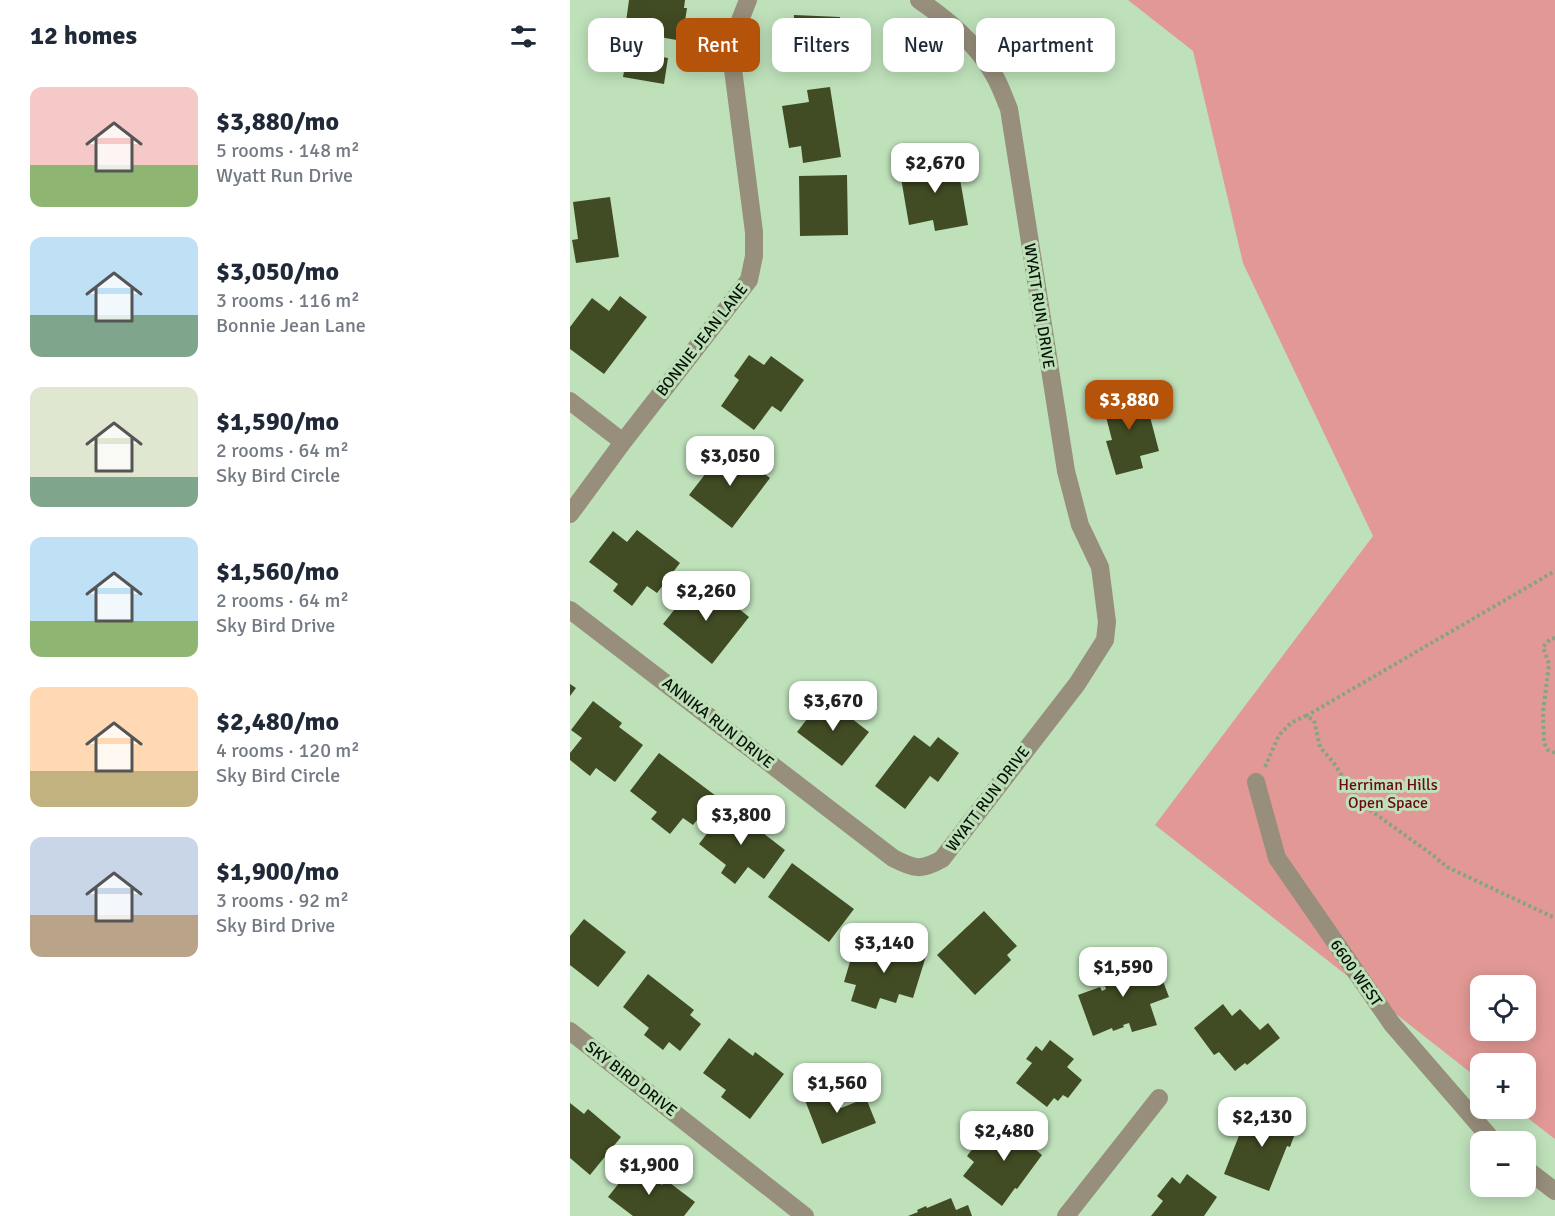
<!DOCTYPE html>
<meta charset="utf-8">
<style>
body{margin:0;font-family:Signika,sans-serif;background:#f6f6f7;color:#1f2937;height:100vh;display:flex;flex-direction:column;font-size:22px;white-space:nowrap}
*{box-sizing:border-box;margin:0}
p{font-size:20px;color:#747a83}
.icon{flex:none;width:33px;height:33px;fill:none;stroke:currentColor;stroke-width:2;stroke-linecap:round;stroke-linejoin:round}
.map{position:relative;flex:1;overflow:hidden}
.drawer{display:flex;flex-direction:column;background:#fff;width:570px}
.drawer>*{flex:none}
.banner{position:absolute;left:18px;top:18px;width:570px;height:54px;display:flex;gap:12px}
.controls{position:absolute;left:900px;top:975px;display:grid;gap:12px}
.controls a{display:grid;place-items:center;width:66px;height:66px;border-radius:12px;background:#fff;box-shadow:0 3px 15px #0003;font-size:30px}
.price{position:absolute;translate:-50% -51px;padding:0 14px;border-radius:12px;background:#fff;color:#222;font-size:20px;line-height:39px;filter:drop-shadow(0 2px 3px #0008)}
.price::after{content:'';position:absolute;left:50%;top:36px;width:18px;height:14px;margin-left:-9px;background:inherit;clip-path:polygon(0 0,100% 0,50% 100%)}
.price.active{background:#b45309;color:#fff}
ul{padding:0;list-style:none}
li{display:flex;align-items:center;gap:18px;height:150px;padding:0 30px}
li span{display:grid;place-items:center;flex:none;width:168px;height:120px;border-radius:12px;color:#555}
li>.icon{margin-inline-start:auto}
span .icon{width:72px;height:72px;fill:#fffc;stroke-width:1}
li b{font-size:26px}
h2{display:flex;justify-content:space-between;align-items:center;height:72px;padding:0 30px;font-size:26px}
.tag{padding:0 21px;border-radius:12px;background:#fff;box-shadow:0 3px 15px #0003;font-size:21px;line-height:54px}
.tag.active{background:#b45309;color:#fff}
main{display:flex;flex:1;min-height:0}
.map>svg:first-child{display:block}
</style>
<main>
<section class="drawer">
<h2>12 homes<svg class="icon" aria-label="filters" viewBox="0 0 24 24"><path d="M4 7h16M4 17h16"/><circle cx="9" cy="7" r="2"/><circle cx="15" cy="17" r="2"/></svg></h2>
<ul>
<li><span style="background:linear-gradient(#f6c9c9 65%,#8fb573 0)"><svg class="icon" aria-label="home" viewBox="0 0 24 24"><path d="M3 11l9-7 9 7M6 9v11h12V9"/></svg></span><div><b>$3,880/mo</b><p>5 rooms · 148 m²</p><p>Wyatt Run Drive</p></div></li>
<li><span style="background:linear-gradient(#bfe0f5 65%,#7fa58c 0)"><svg class="icon" aria-label="home" viewBox="0 0 24 24"><path d="M3 11l9-7 9 7M6 9v11h12V9"/></svg></span><div><b>$3,050/mo</b><p>3 rooms · 116 m²</p><p>Bonnie Jean Lane</p></div></li>
<li><span style="background:linear-gradient(#dfe7d0 75%,#7fa58c 0)"><svg class="icon" aria-label="home" viewBox="0 0 24 24"><path d="M3 11l9-7 9 7M6 9v11h12V9"/></svg></span><div><b>$1,590/mo</b><p>2 rooms · 64 m²</p><p>Sky Bird Circle</p></div></li>
<li><span style="background:linear-gradient(#bfe0f5 70%,#8fb573 0)"><svg class="icon" aria-label="home" viewBox="0 0 24 24"><path d="M3 11l9-7 9 7M6 9v11h12V9"/></svg></span><div><b>$1,560/mo</b><p>2 rooms · 64 m²</p><p>Sky Bird Drive</p></div></li>
<li><span style="background:linear-gradient(#ffd9b3 70%,#c2b280 0)"><svg class="icon" aria-label="home" viewBox="0 0 24 24"><path d="M3 11l9-7 9 7M6 9v11h12V9"/></svg></span><div><b>$2,480/mo</b><p>4 rooms · 120 m²</p><p>Sky Bird Circle</p></div></li>
<li><span style="background:linear-gradient(#c9d6e8 65%,#b9a48a 0)"><svg class="icon" aria-label="home" viewBox="0 0 24 24"><path d="M3 11l9-7 9 7M6 9v11h12V9"/></svg></span><div><b>$1,900/mo</b><p>3 rooms · 92 m²</p><p>Sky Bird Drive</p></div></li>
</ul>
</section>
<div class="map">
<svg width="985" height="1216" viewBox="0 0 985 1216">
<rect width="100%" height="100%" fill="#bee1ba"/>
<path fill="#e29995" fill-rule="evenodd" d="M558,0h427v1139l-39,-30 10,-1v-44h-46v16l-325,-255 218,-289 -130,-273 -50,-212zM910,986h46v44h-46z"/>
<path fill="#414c24" d="M59,0h56l-1,8h3l-5,33 -22,-4 -4,19 12,2 -4,26 -41,-7 4,-22 -15,-2 6,-33 8,2z
M224,15l46,2 -2,44 -39,-2 1,-23h-7z
M260,87l11,70 -38,6 -2,-17 -12,2 -7,-42 27,-4 -2,-12z
M386,156l12,69 -33,6 -2,-11 -24,5 -8,-47 10,-1 -2,-12z
M277,175l1,60 -48,1 -1,-60z
M40,197l9,60 -43,6 -4,-23 6,-1 -5,-37z
M50,296l27,21 -43,57 -34,-25v-22l22,-29 17,13z
M179,355l15,10 7,-9 33,24 -23,32 -9,-6 -18,24 -33,-24 18,-26 -5,-4z
M573,390l16,61 -19,5 3,12 -27,7 -10,-34 6,-1 -10,-39z
M157,446l43,32 -38,50 -43,-33z
M67,530l43,33 -23,30 -10,-7 -15,20 -19,-15 5,-7 -29,-22 24,-31 14,11z
M140,585l39,32 -37,47 -49,-40 30,-38 10,8z
M0,684l6,4 -6,8z
M254,697l45,35 -27,34 -45,-34z
M23,701l29,22 -3,4 24,18 -28,37 -19,-14 -6,8 -20,-16v-7l12,-15 -11,-8z
M344,735l16,12 8,-10 21,16 -21,29 -8,-6 -25,33 -30,-23z
M89,753l57,43 -23,29 -10,-7 -13,16 -19,-15 6,-7 -27,-21z
M158,806l57,44 -21,29 -16,-12 -13,17 -14,-11 5,-8 -27,-21z
M222,863l62,46 -25,33 -61,-45z
M414,911l33,35 -10,9 4,5 -36,35 -38,-40z
M14,919l42,33 -28,35 -28,-22v-29z
M298,938l58,18 -13,42 -14,-4 -3,9 -16,-5 -4,11 -25,-8 5,-16 -12,-3 8,-27 10,3z
M561,957l7,18 20,-7 11,29 -19,7 7,21 -25,7 -3,-9 -6,2 1,2 -11,4 -1,-3 -19,8 -15,-41 22,-8 2,4 4,-2 -7,-20z
M78,974l46,36 -4,5 11,9 -21,27 -11,-9 -6,8 -19,-15 5,-7 -26,-21z
M653,1004l9,12 8,-7 20,21 8,-7 12,15 -33,27 -2,-2 -10,8 -16,-19 -5,3 -20,-27z
M159,1038l24,18 2,-4 29,22 -34,45 -29,-22 5,-7 -23,-17z
M480,1040l24,19 -7,8 15,13 -14,18 -5,-3 -5,6 -4,-3 -7,9 -31,-24 16,-20 -6,-4 10,-13 6,5z
M261,1084l10,24 25,-10 10,25 -54,21 -19,-49z
M0,1103l14,11 4,-5 33,28 -31,38 -20,-17z
M695,1106l35,14 -10,27 -3,-1 -18,45 -45,-17 23,-59 12,5z
M445,1119l28,21 -7,10 6,5 -25,34 -2,-1 -13,18 -39,-30 11,-14 -7,-6 13,-17 12,9z
M64,1164l28,21 4,-5 29,22 -11,14h-51l-25,-19z
M617,1174l30,23 -13,19h-53l12,-15 -6,-5 15,-19 8,7z
M381,1198l5,12 12,-5 4,11h-64l10,-4 -1,-2 9,-4 1,2z"/>
<g fill="none" stroke-linecap="round" stroke-linejoin="round">
<path stroke="#87a384" stroke-width="4" stroke-dasharray="3 3" stroke-linecap="butt" d="M985,638l-5,1 -7,8 6,17 -6,48 1,31 4,7 7,3
M736,716l249,-145
M695,767l14,-32 12,-12 14,-7 9,4 6,27 13,15 27,41 74,53 13,11 108,51"/>
<path stroke="#988e7c" stroke-width="18" d="M0,401l53,41
M0,514l53,-72 126,-162 5,-24v-24l-24,-186 18,-46
M0,610l323,248c21,11 28,13 49,1l135,-175 28,-44 2,-18 -7,-55 -20,-42 -14,-54 -57,-362c-5,-12 -9,-24 -15,-34 -18,-32 -46,-55 -75,-75
M686,782l21,76 115,166 102,118
M0,1031l235,185
M956,1169l29,22
M496,1216l93,-118"/>
</g>
<g text-anchor="middle" dominant-baseline="central" stroke-width="6" stroke-linejoin="round" paint-order="stroke">
<g font-size="16" fill="#071307" stroke="#bee1ba">
<text transform="translate(469 306) rotate(81)">WYATT RUN DRIVE</text>
<text transform="translate(132 340) rotate(-52)">BONNIE JEAN LANE</text>
<text transform="translate(148 723) rotate(38)">ANNIKA RUN DRIVE</text>
<text transform="translate(418 799) rotate(-53)">WYATT RUN DRIVE</text>
<text transform="translate(786 973) rotate(55)">6600 WEST</text>
<text transform="translate(61 1079) rotate(38)">SKY BIRD DRIVE</text>
</g>
<g font-size="16" fill="#6a0915" stroke="#bee1ba">
<text x="818" y="785">Herriman Hills<tspan x="818" dy="18">Open Space</tspan></text>
</g>
</g>
</svg>
<div class="controls">
<a><svg class="icon" aria-label="locate" viewBox="0 0 24 24"><circle cx="12" cy="12" r="6"/><path d="M12 2v4M12 18v4M2 12h4M18 12h4"/></svg></a>
<a>+</a>
<a>−</a>
</div>
<b class="price" style="left:365px;top:194px">$2,670</b>
<b class="price active" style="left:559px;top:431px">$3,880</b>
<b class="price" style="left:160px;top:487px">$3,050</b>
<b class="price" style="left:136px;top:622px">$2,260</b>
<b class="price" style="left:263px;top:732px">$3,670</b>
<b class="price" style="left:171px;top:846px">$3,800</b>
<b class="price" style="left:314px;top:974px">$3,140</b>
<b class="price" style="left:553px;top:998px">$1,590</b>
<b class="price" style="left:267px;top:1114px">$1,560</b>
<b class="price" style="left:692px;top:1148px">$2,130</b>
<b class="price" style="left:434px;top:1162px">$2,480</b>
<b class="price" style="left:79px;top:1196px">$1,900</b>
<div class="banner">
<a class="tag">Buy</a>
<a class="tag active">Rent</a>
<a class="tag">Filters</a>
<a class="tag">New</a>
<a class="tag">Apartment</a>
</div>
</div>
</main>
